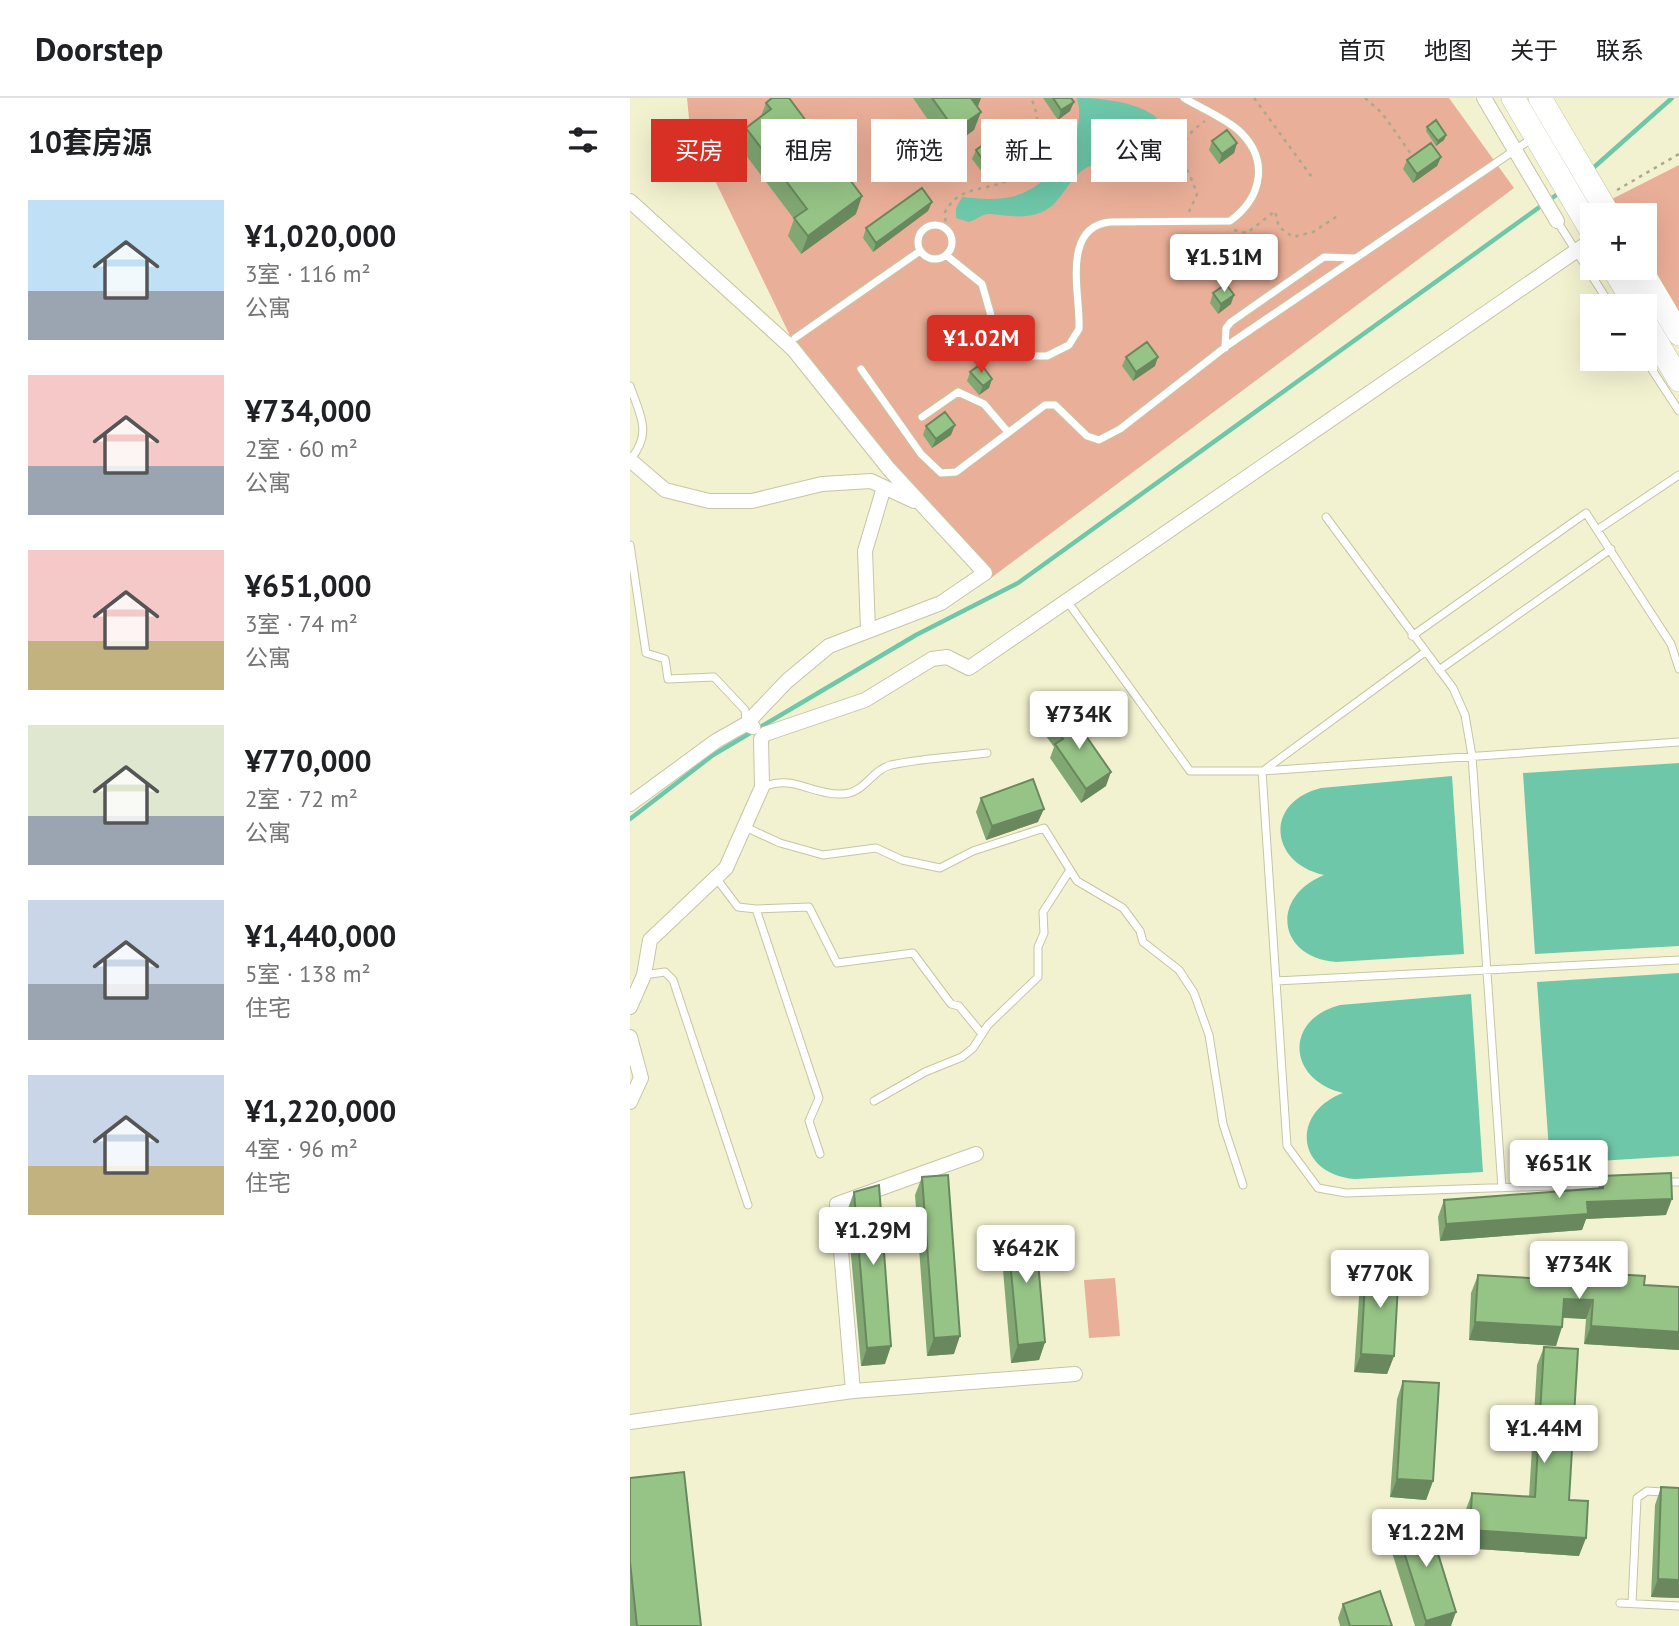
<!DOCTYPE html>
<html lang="zh">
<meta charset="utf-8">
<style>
body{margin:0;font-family:"PT Sans","Noto Sans SC",sans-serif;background:#f2f2f2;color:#202124;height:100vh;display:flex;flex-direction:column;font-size:26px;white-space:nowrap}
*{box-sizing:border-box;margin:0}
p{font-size:23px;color:#757577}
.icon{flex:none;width:38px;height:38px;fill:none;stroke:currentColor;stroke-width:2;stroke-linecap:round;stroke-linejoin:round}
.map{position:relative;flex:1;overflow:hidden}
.panel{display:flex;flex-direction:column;background:#fff;width:630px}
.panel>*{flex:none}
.banner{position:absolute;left:21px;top:21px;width:665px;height:63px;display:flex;gap:14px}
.fabs{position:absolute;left:950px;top:105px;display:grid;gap:14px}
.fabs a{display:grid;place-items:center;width:77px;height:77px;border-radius:0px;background:#fff;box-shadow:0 7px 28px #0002;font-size:35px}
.price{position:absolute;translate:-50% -60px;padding:0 16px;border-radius:7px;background:#fff;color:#222;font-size:23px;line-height:46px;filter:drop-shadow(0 2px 4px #0008)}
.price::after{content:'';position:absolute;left:50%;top:42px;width:21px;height:16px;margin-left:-10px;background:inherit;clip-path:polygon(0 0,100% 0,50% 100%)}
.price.on{background:#d93025;color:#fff}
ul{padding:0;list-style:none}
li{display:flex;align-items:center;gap:21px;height:175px;padding:0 28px}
li span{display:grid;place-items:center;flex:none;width:196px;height:140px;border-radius:0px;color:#555}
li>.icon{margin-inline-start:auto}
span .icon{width:84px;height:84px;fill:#fffc;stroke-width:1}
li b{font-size:30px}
h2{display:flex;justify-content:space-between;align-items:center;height:84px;padding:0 28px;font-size:30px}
.chip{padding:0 24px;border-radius:0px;background:#fff;box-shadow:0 7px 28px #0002;font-size:24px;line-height:63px}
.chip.on{background:#d93025;color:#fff}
header{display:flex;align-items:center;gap:42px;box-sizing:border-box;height:98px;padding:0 35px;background:#fff;border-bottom:2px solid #e0e0e0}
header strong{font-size:33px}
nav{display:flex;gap:38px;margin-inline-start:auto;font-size:24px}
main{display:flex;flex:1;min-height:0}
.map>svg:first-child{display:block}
</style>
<header>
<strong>Doorstep</strong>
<nav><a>首页</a><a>地图</a><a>关于</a><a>联系</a></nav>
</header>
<main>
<section class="panel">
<h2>10套房源<svg class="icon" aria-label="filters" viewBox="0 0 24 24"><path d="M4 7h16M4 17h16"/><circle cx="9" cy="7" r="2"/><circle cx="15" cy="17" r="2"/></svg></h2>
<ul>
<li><span style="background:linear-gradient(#bfe0f5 65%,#9aa5b1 0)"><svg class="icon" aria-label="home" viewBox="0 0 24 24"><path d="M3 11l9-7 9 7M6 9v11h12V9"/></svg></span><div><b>¥1,020,000</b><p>3室 · 116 m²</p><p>公寓</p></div></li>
<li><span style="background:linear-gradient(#f6c9c9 65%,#9aa5b1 0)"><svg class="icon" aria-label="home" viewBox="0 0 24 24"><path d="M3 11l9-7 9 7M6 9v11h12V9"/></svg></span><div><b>¥734,000</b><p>2室 · 60 m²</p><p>公寓</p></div></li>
<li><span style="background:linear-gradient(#f6c9c9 65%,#c2b280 0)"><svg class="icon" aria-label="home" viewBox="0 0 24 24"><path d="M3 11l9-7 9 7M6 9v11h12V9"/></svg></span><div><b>¥651,000</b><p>3室 · 74 m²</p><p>公寓</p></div></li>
<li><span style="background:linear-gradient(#dfe7d0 65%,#9aa5b1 0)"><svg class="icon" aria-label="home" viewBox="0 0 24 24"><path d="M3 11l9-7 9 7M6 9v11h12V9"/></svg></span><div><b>¥770,000</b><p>2室 · 72 m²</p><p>公寓</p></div></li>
<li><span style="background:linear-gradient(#c9d6e8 60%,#9aa5b1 0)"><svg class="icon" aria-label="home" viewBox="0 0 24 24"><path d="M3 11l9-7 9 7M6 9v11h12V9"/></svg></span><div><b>¥1,440,000</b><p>5室 · 138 m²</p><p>住宅</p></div></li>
<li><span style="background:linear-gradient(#c9d6e8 65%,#c2b280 0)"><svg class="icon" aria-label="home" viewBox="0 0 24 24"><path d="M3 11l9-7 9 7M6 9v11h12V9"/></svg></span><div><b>¥1,220,000</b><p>4室 · 96 m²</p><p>住宅</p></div></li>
</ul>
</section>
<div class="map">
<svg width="1049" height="1528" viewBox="0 0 1049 1528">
<rect width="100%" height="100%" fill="#f3f2d0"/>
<path fill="#eaaf98" d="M57,0h762l65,90 -523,390 -101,-112 -94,-118 -106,-219z
M1049,67v148l-34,-58v-40h-23l-10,-16z
M485,1180l5,58 -31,2 -5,-58z"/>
<path fill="#6ec7a9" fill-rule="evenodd" d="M447,0c37,0 110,9 87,63 -25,22 -47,-4 -71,4 -24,7 -29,38 -51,47 -20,8 -34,3 -53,2 -7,0 -13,6 -20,8l-13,-4v-10l6,-11c16,2 34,3 49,0 39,-9 78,-59 66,-99zM498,37l8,6v8l-5,1 -11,-6 2,-7z
M1049,665v183l-144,8 -12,-181z
M822,678l12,178 -128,8c-59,-5 -66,-65 -12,-87 -55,-12 -60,-73 -3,-87z
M1049,875v183l-129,8 -13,-182z
M841,896l12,178 -128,7c-59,-5 -65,-66 -12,-86 -55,-13 -60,-73 -3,-88z"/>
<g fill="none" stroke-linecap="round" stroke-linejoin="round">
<path stroke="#6ec7a9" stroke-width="4.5" d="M962,71l80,-71
M0,721l83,-64 203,-120 102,-52 541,-390"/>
<g stroke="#c6c5a4" stroke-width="9">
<path id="lane" d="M927,123l54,85
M288 144a17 17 0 1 1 34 0a17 17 0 1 1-34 0Z
M316,157l36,29 12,42 17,23 21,7h15l22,-11 10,-16c2,-32 -19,-102 31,-107l120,-1c33,-24 40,-63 7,-92 -15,-12 -36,-21 -53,-31
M165,240l125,-87
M595,250l1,-20 5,-6 93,-65 31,1
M1015,261l34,52
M231,271l60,85 20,19 15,-1 89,-67h10l32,31 12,4 21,-11 108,-84 306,-208
M0,288c10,29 23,47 0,74
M292,319l36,-25 26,12 24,28
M696,419l127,171 12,27 7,41 30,432
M967,432l82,-55
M0,447l16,108 19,6 3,20 46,-2 31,33 1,12
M437,503l123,170h72l417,-29
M782,538l174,-123 85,131 8,25
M809,572l172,-121
M632,673l25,375 31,42 28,5 262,-9
M633,673l162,-119
M133,689c32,-13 47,8 78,7 24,0 30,-24 50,-29 31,-7 65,-8 96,-12
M115,729l35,16 43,12 53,-7 26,12 38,8 33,-17 71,-23 33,53 46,27 17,23 3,11 36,28 15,23 15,42 14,89 20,61
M86,780l22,29 18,2 63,189 -10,23 11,33
M126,811l53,-2 28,56 76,-10 38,51 8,2 23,28
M14,877l21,-3 8,8 75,225
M646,883l403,-21
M244,1003l51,-29 37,-15 11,-9 15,-23 50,-48v-30l6,-14 -1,-21 27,-42
M1032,1084h17
M990,1505l59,3
M1002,1505l5,-105 10,-7 32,2"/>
</g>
<g stroke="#c6c5a4" stroke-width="16">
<path id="street" d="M854,0l73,123
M0,103l163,148 96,120 96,104 -44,30 -112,43 -42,35 -41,43
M0,362l35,30 44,11h43l70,-17 49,-3 43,20
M238,532l-3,-79 19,-64
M0,706l86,-63 30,-17 7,3
M0,909l14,-32 6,-35 76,-72 36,-81 -1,-48 4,-5 100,-34 67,-41 15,-2 22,11 623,-428
M0,939l11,41 -11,24
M223,1293l-16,-187 139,-50
M0,1324l223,-31 222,-17"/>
</g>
<g stroke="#c6c5a4" stroke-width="24">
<path id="primary" d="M883,0l79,134
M910,0l69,117
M983,170l23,38
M1010,170l39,66
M1015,224l34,58"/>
</g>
<path stroke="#aaa98f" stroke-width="2.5" stroke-dasharray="3.5 5" stroke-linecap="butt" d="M624,0l60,82
M735,0l17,15 29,41
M987,92l62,-36
M559,114l8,-18c-11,-34 -30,-46 8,-73
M316,132l-1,-18c21,-40 70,-7 90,-66 5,-16 3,-33 -4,-48
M604,132l13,3 28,-22 4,16 14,10 20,-5 26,-17"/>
<use href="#lane" stroke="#fff" stroke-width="7"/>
<use href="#street" stroke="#fff" stroke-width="14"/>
<use href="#primary" stroke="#fff" stroke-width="23"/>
</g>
<path fill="#81a873" d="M283,0h68l-4,9 -3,23 -26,19z
M413,0h28l-1,13 -12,9z
M136,5l90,111 -55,40 -13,-18 6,-17 -55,-73 7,-18 15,-12z
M797,29l19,8 -2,5 -8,6 -10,-15z
M582,43l25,2 -3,10 -15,11 -10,-14z
M370,48l-5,17 -13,9 -10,-13 4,-9z
M811,59l-4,9 -24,17 -10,-14 4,-9z
M302,104l-4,9 -55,41 -10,-14 3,-10z
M583,195l18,11 -13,10 -8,-11z
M496,259l29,9 -22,15 -11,-15z
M340,274l22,7 -3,9 -10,7 -12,-14z
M296,328l25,9 -19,13 -9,-13z
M421,624l55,64 -25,17 -31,-45 4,-11 -8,-11z
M351,700l57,24 -52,18 -10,-28z
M972,1078l64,39 -80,4 -4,11 -142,11 -2,-24 6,-17 154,-11z
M292,1079l32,177 -27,2 -12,-161z
M224,1094l31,172 -24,2 -14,-155z
M377,1131l38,113 -6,18 -28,3 -10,-116z
M736,1167l28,91 -7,18 -33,-2 6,-89z
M951,1174l63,13 35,2v63l-95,-6 2,-25 -23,-1 -7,28 -87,-6 2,-47 7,-18 99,6z
M914,1249l25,153 10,56 -116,-8 2,-36 7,-19 57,4 8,-132z
M773,1283l30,100 -7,19 -36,-3 7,-98z
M0,1380l71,148h-71z
M1031,1389l18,111 -28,-1 4,-92z
M766,1429l55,99h-36l-25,-80z
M713,1506l49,22h-52l-2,-8z"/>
<path fill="#69885e" d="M340,0h11l-3,8 -14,10z
M444,4l-4,9 -12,9 3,-10z
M351,14l-7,18 -26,19 7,-19z
M816,37l-2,5 -8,6 2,-5z
M607,45l-3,10 -15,11 3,-10z
M370,48l-5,17 -13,9 3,-9 11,-13z
M811,59l-4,9 -24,17 4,-9z
M232,98l-6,18 -55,40 7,-18z
M302,104l-4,9 -55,41 3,-9z
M604,197l-3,9 -13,10 3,-10z
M528,259l-3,9 -22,15 3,-9z
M362,281l-3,9 -10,7 4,-9z
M325,327l-4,10 -19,13 4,-9z
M481,674l-5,14 -25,17 5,-14z
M414,711l-6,13 -52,18 6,-14z
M1042,1101l-6,16 -80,4 -4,11 -142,11 6,-17 141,-22z
M934,1201l29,1 -7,19 -29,-2z
M845,1224l87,5 -6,19 -87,-6z
M961,1228l88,6v18l-95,-6z
M330,1238l-6,18 -27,2 7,-18z
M415,1244l-6,18 -28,3 7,-18z
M261,1248l-6,18 -24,2 6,-18z
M731,1256l33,2 -7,18 -33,-2z
M767,1381l36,2 -7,19 -36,-3z
M840,1432l116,8 -7,18 -116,-8z
M1028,1481l21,1v18l-28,-1z
M826,1514l-5,14h-27l2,-5z"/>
<path fill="#96c386" stroke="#69885e" stroke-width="2" d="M142,0h17l73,98 -54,40 -14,-18 13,-9 -61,-81 25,-19 -5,-6z
M302,0h39l10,14 -26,18z
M423,0h18l3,4 -13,8z
M806,22l10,15 -8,6 -11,-14z
M597,32l10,13 -15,11 -10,-13z
M364,39l6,9 -4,4 2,3 -13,10 -9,-13z
M801,45l10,14 -24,17 -10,-14z
M292,90l10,14 -56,41 -10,-15z
M596,186l8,11 -13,9 -8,-11z
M517,244l11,15 -22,15 -10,-15z
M351,266l11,15 -9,7 -13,-14z
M315,314l10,13 -19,14 -10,-13z
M438,612l43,62 -25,17 -31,-45 8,-5 -12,-17z
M403,681l11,30 -52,17 -11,-28z
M1041,1075l1,26 -85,3 1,12 -142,10 -2,-24 159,-12 -1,-12z
M318,1077l12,161 -26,2 -12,-161z
M249,1087l12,161 -24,2 -13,-156z
M405,1129l10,115 -27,3 -11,-116z
M736,1167l33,2 -5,89 -33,-2z
M951,1174l64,4 -1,9 35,2v45l-88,-6 2,-26 -29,-1 -2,28 -87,-5 3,-47 102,6z
M914,1249l34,2 -9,151 19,1 -2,37 -116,-8 2,-37 63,4z
M773,1283l36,2 -6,98 -36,-2z
M54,1374l17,154h-64l-7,-64v-84z
M1031,1389l18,1v92l-21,-1z
M797,1420l29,94 -30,9 -30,-94z
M750,1493l12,35h-42l-7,-22z"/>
</svg>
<div class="fabs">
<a>+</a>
<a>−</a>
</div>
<b class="price" style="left:594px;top:196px">¥1.51M</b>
<b class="price on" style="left:351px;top:277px">¥1.02M</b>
<b class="price" style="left:449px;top:653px">¥734K</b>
<b class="price" style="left:929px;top:1102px">¥651K</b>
<b class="price" style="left:243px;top:1169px">¥1.29M</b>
<b class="price" style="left:396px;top:1187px">¥642K</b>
<b class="price" style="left:949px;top:1203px">¥734K</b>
<b class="price" style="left:750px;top:1212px">¥770K</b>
<b class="price" style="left:914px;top:1367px">¥1.44M</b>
<b class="price" style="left:796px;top:1471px">¥1.22M</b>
<div class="banner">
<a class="chip on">买房</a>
<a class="chip">租房</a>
<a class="chip">筛选</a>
<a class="chip">新上</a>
<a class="chip">公寓</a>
</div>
</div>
</main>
